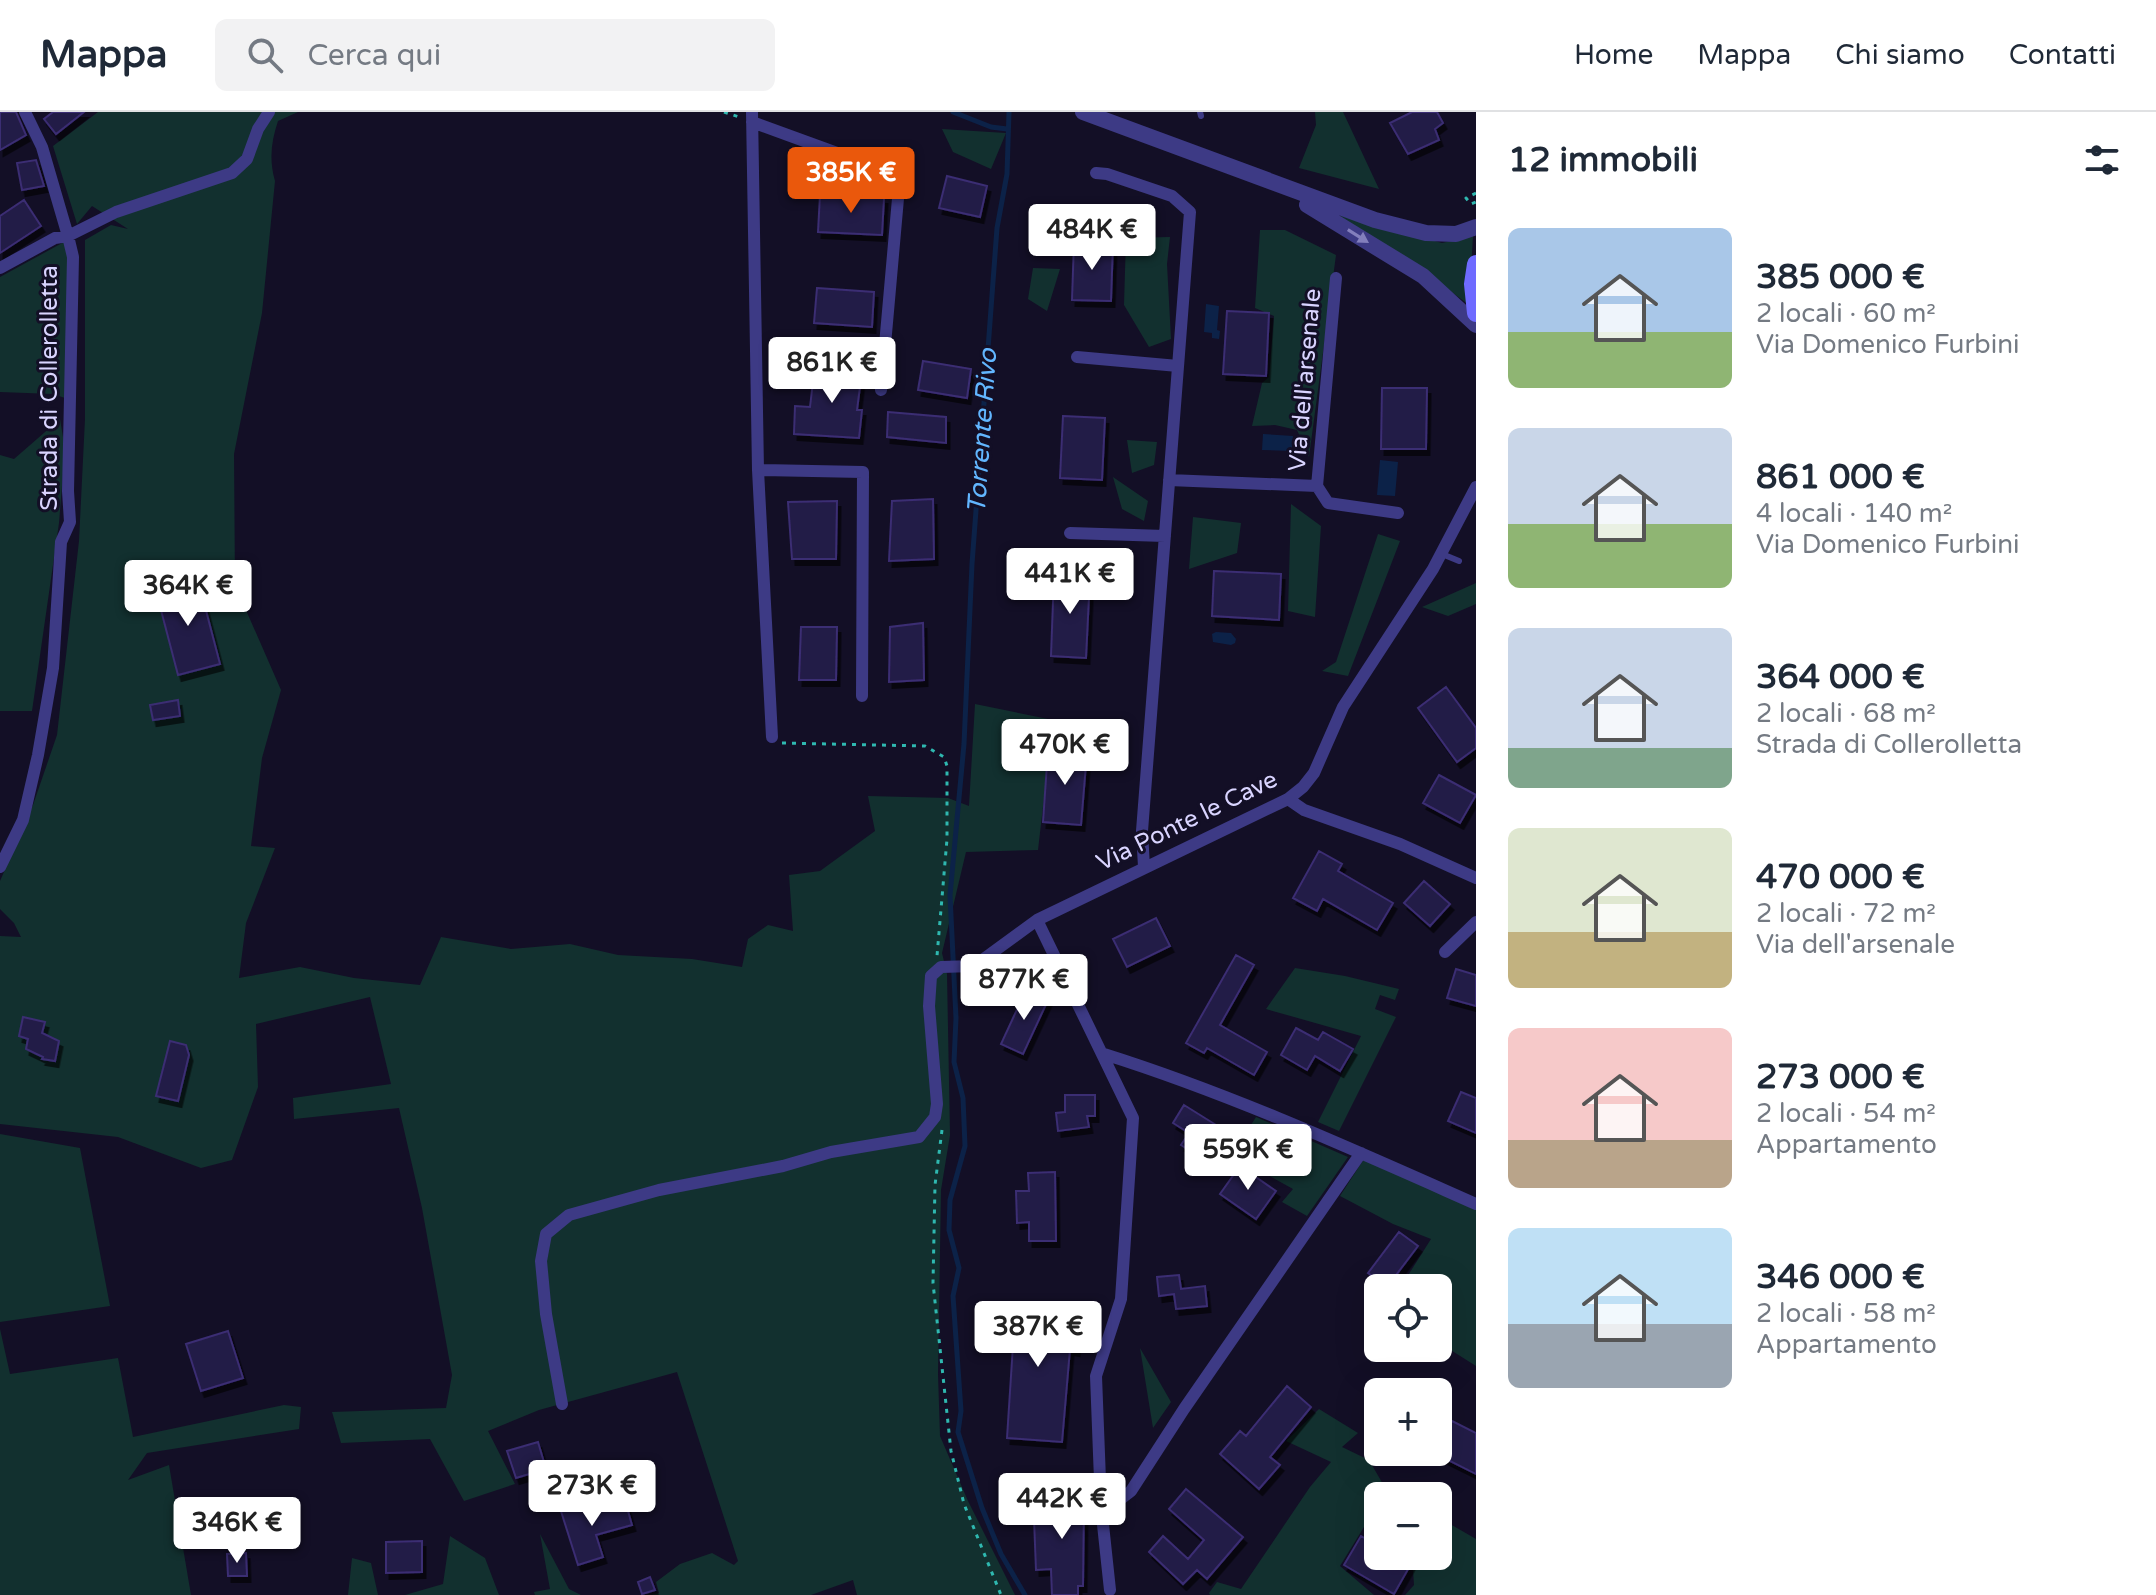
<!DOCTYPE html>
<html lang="it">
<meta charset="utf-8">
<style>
body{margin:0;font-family:"Varela Round",sans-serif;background:#f2f2f3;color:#1f2937;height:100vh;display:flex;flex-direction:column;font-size:30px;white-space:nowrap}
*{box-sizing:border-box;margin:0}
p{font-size:26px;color:#747a83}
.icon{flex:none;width:44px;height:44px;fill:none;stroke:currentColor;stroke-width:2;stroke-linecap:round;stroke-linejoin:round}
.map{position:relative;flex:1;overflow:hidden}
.side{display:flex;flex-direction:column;background:#fff;width:680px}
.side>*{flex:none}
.tools{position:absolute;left:1364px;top:1162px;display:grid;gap:16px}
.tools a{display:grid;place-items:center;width:88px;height:88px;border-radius:12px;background:#fff;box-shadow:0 8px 32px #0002;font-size:40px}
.price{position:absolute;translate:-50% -68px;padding:0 18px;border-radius:8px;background:#fff;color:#222;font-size:26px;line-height:52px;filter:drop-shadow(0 2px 4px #0008)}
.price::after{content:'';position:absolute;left:50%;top:48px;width:24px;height:18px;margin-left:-12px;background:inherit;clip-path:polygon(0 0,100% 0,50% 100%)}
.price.selected{background:#ea580c;color:#fff}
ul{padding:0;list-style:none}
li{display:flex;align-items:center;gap:24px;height:200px;padding:0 32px}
li span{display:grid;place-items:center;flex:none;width:224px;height:160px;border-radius:12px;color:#555}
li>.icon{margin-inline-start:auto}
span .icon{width:96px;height:96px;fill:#fffc;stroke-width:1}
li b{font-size:34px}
h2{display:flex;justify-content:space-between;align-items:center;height:96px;padding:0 32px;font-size:34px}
header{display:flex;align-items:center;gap:48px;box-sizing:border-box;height:112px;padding:0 40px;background:#fff;border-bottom:2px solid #e0e1e3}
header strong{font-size:38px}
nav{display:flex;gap:44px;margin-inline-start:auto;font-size:28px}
.search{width:560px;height:72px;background:#f2f2f3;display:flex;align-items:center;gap:20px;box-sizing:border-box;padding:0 28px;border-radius:12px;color:#747a83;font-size:30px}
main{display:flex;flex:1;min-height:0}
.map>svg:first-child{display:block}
</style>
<header>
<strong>Mappa</strong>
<div class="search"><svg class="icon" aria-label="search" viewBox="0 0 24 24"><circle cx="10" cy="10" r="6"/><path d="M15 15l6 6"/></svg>Cerca qui</div>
<nav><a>Home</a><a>Mappa</a><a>Chi siamo</a><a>Contatti</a></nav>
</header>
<main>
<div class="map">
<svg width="1476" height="1483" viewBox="0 0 1476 1483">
<defs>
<filter id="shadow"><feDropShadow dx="3.5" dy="6" stdDeviation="0" flood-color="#0009"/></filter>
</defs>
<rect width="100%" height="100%" fill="#130f26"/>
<path fill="#12302f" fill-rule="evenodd" d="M98,0h200l-20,9c-7,21 -9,39 -3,60l-13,132 -28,141 1,131 46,105 -19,68 -11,88 24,2 -29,75 -7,55 61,-11 54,11 66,7 21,-48 70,12 59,-5 48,11 74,4 50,8 6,-28 20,-14 25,6 -4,-56 31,-4 55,-40 -7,-35 80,2 21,8 6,-102 73,15 -1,53 -9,78 -72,2 -24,101 5,21 3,161 -9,55 -3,184 2,62 28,65 47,94h-158l-4,-15 -42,15h-160l8,-2 -3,-11 24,-18 32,-11 22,12 4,-4 -61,-189 -138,38 -51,21 27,53 -51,17 -34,-62 -89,4 -9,-31 114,-4 6,-33 -30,-167 -23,-100 -105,11 -1,-21 98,-14 -21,-87 -114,27 2,63 -26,73 -31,8 -83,-31 -118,-13v-188l21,1 -7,-14 -14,-14v-28l33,-76 24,-70 22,-194 6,-122v-179l26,-15 17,4 -36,-23 -15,18 -24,-78zM198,468l21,83 -41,11 -22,-83zM23,905l21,5 -2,11 17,8 -4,19 -13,-1 2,-5 -8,-6 -2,5 -8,-4 2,-10z
M1315,0h28l36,77 -80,-21 17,-43z
M942,17l64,4 -15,36 -38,-17z
M1340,103l102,28 31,-7 -4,69 -35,-26 -90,-58z
M1260,118h25l51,25 -27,202 -12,-27 -22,-5 -23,1 10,-43 7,-6 5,-61 -19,-8z
M1170,125l-3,27 4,75 -22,8 -25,-42 2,-67z
M64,130l5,13 -4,143 -12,-4 -53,-2v-115z
M1033,156l27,1 -13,42 -19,-12z
M60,307l5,30 -6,74 -27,188h-32v-256l14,4z
M1127,328l30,2 -3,23 -22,8z
M1113,365l35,24 -4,20 -22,-12z
M1291,392l30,22 -6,91 -27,-6z
M1193,405l48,6 -4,30 -48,16z
M1378,422l22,7 -52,135 -26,-5 14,-9z
M1476,471v21l-28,12 -26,-9z
M1295,856l50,8 54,13 -4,11 -15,-5 -5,14 21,8 -57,114 -21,-9 43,-86 -95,-27z
M1256,1005l92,40 -41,59 -25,-14 11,-13 -61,-34z
M0,1022l80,14 30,158 -110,16z
M1364,1047l112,51v156l-38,-24v-54h-38l31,-49 -38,-15 -53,-28z
M0,1217l10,45 108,-16 15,79 151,-32 17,2 -2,22 -152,24 -19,27 41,-15 22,130h-191z
M1140,1236l31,54 -18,26z
M1319,1297l39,24 -16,14 27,13 18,31 -1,-5 18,10h-26v39l-14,-8 -24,39 34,29h-164l-1,-2 8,-11 24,7 69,-102 21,-25 -45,-21z
M1438,1405l38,22v56h-71l9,-10 -2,-29h26z
M540,1422l29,55 12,6h-46l-1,-3 16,-3z
M450,1424l35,22 14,37h-94l38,-11z
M352,1446l19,5 7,32h-30z"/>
<path fill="#0c2248" d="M1206,192l13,2 -2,24 3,1 -1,8 -7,-1v-5l-8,-1z
M1263,322l30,2 -1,15 -30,-1z
M1380,348l18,2 -3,34 -18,-1z
M1216,520l15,1 5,6 -1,4 -4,2 -18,-3 -1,-8z"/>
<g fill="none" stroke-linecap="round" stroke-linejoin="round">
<path stroke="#0c2248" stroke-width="5" d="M953,0l38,15 16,2
M1009,0l-2,62 -10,54 -25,336 -8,180 -14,151 6,123 -2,44 9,36 2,48 -15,54 -1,30 10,38 -6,28 8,115 -3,21 24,76 19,46 24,41"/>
</g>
<path fill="#241b47" stroke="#3b2d73" stroke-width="2" filter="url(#shadow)" d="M0,0h16l10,23 -26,15z
M53,0h31l-28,22 -12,-15z
M1412,0h25l6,11 -8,6 4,11 -31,14 -18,-31z
M36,48l8,26 -22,4 -5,-27z
M947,64l40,10 -7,31 -41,-9z
M820,83l64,3 -2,37 -64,-3z
M24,88l17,26 -41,27v-37z
M1074,130l39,1 -2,58 -39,-1z
M817,176l57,4 -2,35 -58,-4z
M1227,199l42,2 -3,63 -43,-2z
M923,249l48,8 -4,29 -49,-8z
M815,253l47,6 -5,39h5l-3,28 -65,-4 1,-28 15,1z
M1382,276h45l-1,61h-45z
M888,300l58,5v26l-59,-6z
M1063,304l42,2 -3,62 -42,-2z
M933,387l1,60 -45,2 3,-60z
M837,389l-1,58h-44l-4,-57z
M1214,459l67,3 -2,46 -67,-4z
M1054,463l36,1 -4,82 -35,-2z
M198,468l22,84 -42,11 -22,-84z
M923,511l1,57 -35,2 1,-55z
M801,515h36l-1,53h-37z
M1446,575l30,41v20l-19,14 -39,-54z
M178,588l2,16 -27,4 -3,-15z
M1048,638l39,2 -6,73 -38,-3z
M1439,663l37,20 -16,28 -37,-20z
M1319,739l23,13 -4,7 55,32 -16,27 -54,-31 -6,12 -24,-13z
M1424,769l26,23 -20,22 -26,-23z
M1156,806l14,28 -43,21 -14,-28z
M1236,843l18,10 -34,60 47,27 -13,23 -47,-27 -3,5 -18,-10z
M1456,857l20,6v31l-29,-8z
M1026,878l22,10 -25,54 -22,-10z
M23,905l22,5 -3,11 17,8 -4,20 -13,-2 1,-2 -17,-8 2,-10 -9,-3z
M1296,916l22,12 5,-8 30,17 -13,22 -25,-15 -8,14 -26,-15z
M170,929l16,4 3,10 -11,46 -22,-5z
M1461,980l15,6v35l-28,-12z
M1065,983h30v21h-8l2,11 -31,4 -2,-18 9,-1z
M1184,993l40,25 -11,17 -9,-6 -9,13 -14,-9 8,-12 -16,-10z
M1240,1054l36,25 -20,28 -36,-25z
M1055,1060l1,69h-27v-19l-12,1 -1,-32h13l-1,-18z
M1399,1120l19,14 -31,41 -19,-14z
M1179,1163l2,14 24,-3 2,20 -31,3 -2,-15 -15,2 -2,-19z
M1001,1193l79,7 -4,38 -6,-1 -8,93 -55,-4 6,-93 -15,-2z
M228,1219l15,47 -42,13 -15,-47z
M1287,1274l24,21 -41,50 10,8 -21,24 -39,-35 20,-23 6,5z
M1452,1309l24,12v41l-40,-20z
M538,1330l8,27 -30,9 -9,-27z
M1050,1374h26l1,16h7l-1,84h-5v9h-26l-1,-26 -15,1 -2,-51 17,-1z
M1186,1377l57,48 -36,42 -10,-9 -14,14 -34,-32 14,-16 25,23 16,-19 -35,-31z
M585,1388l4,15 37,-11 6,21 -36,10 7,22 -25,8 -18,-57z
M1361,1424l17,10v10h18l15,8 -17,30 -50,-29z
M422,1429v31l-36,1v-31z
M246,1441l1,23h-19l-1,-22z
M650,1465l5,13 -13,4 -4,-12z"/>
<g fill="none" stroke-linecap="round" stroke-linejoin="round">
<path stroke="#2fb8b0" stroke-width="3" stroke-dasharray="4 6" stroke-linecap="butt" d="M724,0l15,5
M1476,81l-10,5 5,6 5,-2
M782,631l143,3 19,11 3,9v73l-10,117
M942,1018l-7,55 -2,98 18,168 13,53 37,91"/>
<path stroke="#3d3a85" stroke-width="6" d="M1200,0l1,4
M1442,442l17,7"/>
<path stroke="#3d3a85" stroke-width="12" d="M25,0l17,35 26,89 48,-24 116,-39 15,-14 11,-30 11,-17
M752,0l6,358 14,267
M752,10l148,54 -19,214
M1096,61l11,1 65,22 18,16 -48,619 2,36
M0,156l55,-30 13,-2 5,21 -5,234 2,31 -9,20 -8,126 -15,87 -15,65 -23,47
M1077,245l101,9
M758,358l105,2 -1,224
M1169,368l148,6 19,-208
M1317,374l11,17 70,10
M1070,421l95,3
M1288,687l16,11 96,34 76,34
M1445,840l31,-30
M1104,942c127,40 250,96 372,150
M562,1292l-16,-90 -5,-53 5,-27 23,-19 90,-25 124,-24 48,-14 88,-15 16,-20 2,-13 -8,-98 2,-30 10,-9 33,-1 63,-46
M1101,1394l17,-5 13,-10 53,-82 177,-256
M1110,1478l-9,-84 -5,-130 25,-77 12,-181 -96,-198 251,-121 15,-12 11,-14 29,-66 90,-138 43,-82"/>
<path stroke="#3d3a85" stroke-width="16" d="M1083,0l292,108 51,13 30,1 20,-7
M1307,93l116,71 53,49"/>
<path stroke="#6f6bff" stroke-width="18" d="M1476,152l-3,20 3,29"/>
</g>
<defs><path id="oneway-solid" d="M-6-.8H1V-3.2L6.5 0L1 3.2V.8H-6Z" transform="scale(2)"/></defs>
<use fill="#837fbc" href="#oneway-solid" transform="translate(1358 124) rotate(32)"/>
<g text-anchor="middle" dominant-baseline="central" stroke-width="6" stroke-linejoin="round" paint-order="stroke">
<g font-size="24" fill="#d9d4ff" stroke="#130f26">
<text transform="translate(1305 268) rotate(-85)">Via dell'arsenale</text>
<text transform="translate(49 276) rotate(-90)">Strada di Collerolletta</text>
<text transform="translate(1187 709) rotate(-26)">Via Ponte le Cave</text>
</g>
<g font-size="26" font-style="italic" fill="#62b6ff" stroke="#130f26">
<text transform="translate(982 319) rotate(-86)">Torrente Rivo</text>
</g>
</g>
</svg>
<div class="tools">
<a><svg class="icon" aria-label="locate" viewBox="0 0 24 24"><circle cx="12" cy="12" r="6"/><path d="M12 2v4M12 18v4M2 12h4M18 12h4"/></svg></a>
<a>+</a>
<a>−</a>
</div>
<b class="price selected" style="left:851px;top:103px">385K €</b>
<b class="price" style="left:1092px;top:160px">484K €</b>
<b class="price" style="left:832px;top:293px">861K €</b>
<b class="price" style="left:1070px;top:504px">441K €</b>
<b class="price" style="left:188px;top:516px">364K €</b>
<b class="price" style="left:1065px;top:675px">470K €</b>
<b class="price" style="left:1024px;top:910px">877K €</b>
<b class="price" style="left:1248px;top:1080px">559K €</b>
<b class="price" style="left:1038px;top:1257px">387K €</b>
<b class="price" style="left:592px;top:1416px">273K €</b>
<b class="price" style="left:1062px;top:1429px">442K €</b>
<b class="price" style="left:237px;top:1453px">346K €</b>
</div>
<section class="side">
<h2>12 immobili<svg class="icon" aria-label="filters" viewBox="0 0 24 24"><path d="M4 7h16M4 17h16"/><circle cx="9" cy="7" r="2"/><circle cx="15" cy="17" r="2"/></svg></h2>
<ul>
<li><span style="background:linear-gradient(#a9c7e8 65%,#8fb573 0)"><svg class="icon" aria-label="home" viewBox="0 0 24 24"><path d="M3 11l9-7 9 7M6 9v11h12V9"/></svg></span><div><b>385 000 €</b><p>2 locali · 60 m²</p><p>Via Domenico Furbini</p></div></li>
<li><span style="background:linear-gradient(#c9d6e8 60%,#8fb573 0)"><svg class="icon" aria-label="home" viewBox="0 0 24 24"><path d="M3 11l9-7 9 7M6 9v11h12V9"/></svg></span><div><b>861 000 €</b><p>4 locali · 140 m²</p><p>Via Domenico Furbini</p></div></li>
<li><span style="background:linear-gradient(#c9d6e8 75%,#7fa58c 0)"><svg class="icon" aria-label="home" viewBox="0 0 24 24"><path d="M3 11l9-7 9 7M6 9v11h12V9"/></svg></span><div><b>364 000 €</b><p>2 locali · 68 m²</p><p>Strada di Collerolletta</p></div></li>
<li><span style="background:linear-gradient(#dfe7d0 65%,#c2b280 0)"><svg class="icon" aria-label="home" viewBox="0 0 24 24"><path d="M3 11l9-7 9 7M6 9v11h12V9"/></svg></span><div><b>470 000 €</b><p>2 locali · 72 m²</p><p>Via dell'arsenale</p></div></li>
<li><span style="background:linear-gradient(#f6c9c9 70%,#b9a48a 0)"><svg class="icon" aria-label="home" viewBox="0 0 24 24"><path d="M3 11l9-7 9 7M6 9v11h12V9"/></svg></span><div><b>273 000 €</b><p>2 locali · 54 m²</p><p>Appartamento</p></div></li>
<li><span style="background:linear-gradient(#bfe0f5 60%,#9aa5b1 0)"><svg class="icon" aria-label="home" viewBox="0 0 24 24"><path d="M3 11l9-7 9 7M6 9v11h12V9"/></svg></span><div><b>346 000 €</b><p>2 locali · 58 m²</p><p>Appartamento</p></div></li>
</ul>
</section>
</main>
